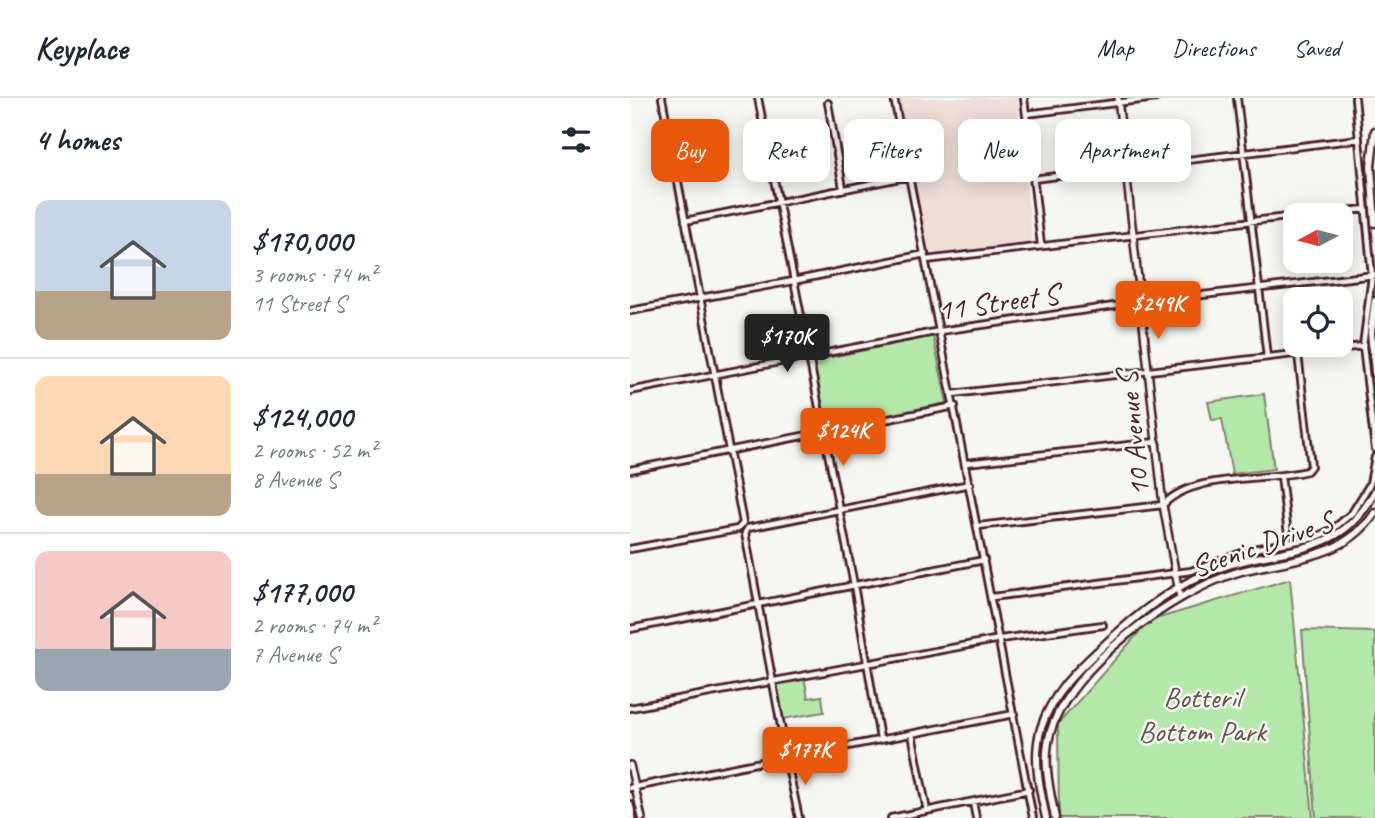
<!DOCTYPE html>
<meta charset="utf-8">
<style>
body{margin:0;font-family:Caveat,sans-serif;background:#f2f2f3;color:#1f2937;height:100vh;display:flex;flex-direction:column;font-size:26px;white-space:nowrap}
*{box-sizing:border-box;margin:0}
p{font-size:23px;color:#747a83}
.icon{flex:none;width:38px;height:38px;fill:none;stroke:currentColor;stroke-width:2;stroke-linecap:round;stroke-linejoin:round}
.map{position:relative;flex:1;overflow:hidden}
.sheet{display:flex;flex-direction:column;background:#fff;width:630px}
.sheet>*{flex:none}
.banner{position:absolute;left:21px;top:21px;width:618px;height:63px;display:flex;gap:14px}
.needle{width:46px;rotate:263deg}
.controls{position:absolute;left:653px;top:105px;display:grid;gap:14px}
.controls a{display:grid;place-items:center;width:70px;height:70px;border-radius:14px;background:#fff;box-shadow:0 4px 18px #0003;font-size:35px}
.price{position:absolute;translate:-50% -60px;padding:0 16px;border-radius:7px;background:#ea580c;color:#fff;font-size:23px;line-height:46px;filter:drop-shadow(0 2px 4px #0008)}
.price::after{content:'';position:absolute;left:50%;top:42px;width:21px;height:16px;margin-left:-10px;background:inherit;clip-path:polygon(0 0,100% 0,50% 100%)}
.price.active{background:#222;color:#fff}
ul{padding:0;list-style:none}
li{display:flex;align-items:center;gap:21px;height:175px;padding:0 35px}
li+li{border-top:2px solid #e0e1e3}
li span{display:grid;place-items:center;flex:none;width:196px;height:140px;border-radius:14px;color:#555}
li>.icon{margin-inline-start:auto}
span .icon{width:84px;height:84px;fill:#fffc;stroke-width:1}
li b{font-size:30px}
h2{display:flex;justify-content:space-between;align-items:center;height:84px;padding:0 35px;font-size:30px}
.pill{padding:0 24px;border-radius:14px;background:#fff;box-shadow:0 4px 18px #0003;font-size:24px;line-height:63px}
.pill.active{background:#ea580c;color:#fff}
header{display:flex;align-items:center;gap:42px;box-sizing:border-box;height:98px;padding:0 35px;background:#fff;border-bottom:2px solid #e0e1e3}
header strong{font-size:33px}
nav{display:flex;gap:38px;margin-inline-start:auto;font-size:24px}
main{display:flex;flex:1;min-height:0}
.map>svg:first-child{display:block}
</style>
<header>
<strong>Keyplace</strong>
<nav><a>Map</a><a>Directions</a><a>Saved</a></nav>
</header>
<main>
<section class="sheet">
<h2>4 homes<svg class="icon" aria-label="filters" viewBox="0 0 24 24"><path d="M4 7h16M4 17h16"/><circle cx="9" cy="7" r="2"/><circle cx="15" cy="17" r="2"/></svg></h2>
<ul>
<li><span style="background:linear-gradient(#c9d6e8 65%,#b9a48a 0)"><svg class="icon" aria-label="home" viewBox="0 0 24 24"><path d="M3 11l9-7 9 7M6 9v11h12V9"/></svg></span><div><b>$170,000</b><p>3 rooms · 74 m²</p><p>11 Street S</p></div></li>
<li><span style="background:linear-gradient(#ffd9b3 70%,#b9a48a 0)"><svg class="icon" aria-label="home" viewBox="0 0 24 24"><path d="M3 11l9-7 9 7M6 9v11h12V9"/></svg></span><div><b>$124,000</b><p>2 rooms · 52 m²</p><p>8 Avenue S</p></div></li>
<li><span style="background:linear-gradient(#f6c9c9 70%,#9aa5b1 0)"><svg class="icon" aria-label="home" viewBox="0 0 24 24"><path d="M3 11l9-7 9 7M6 9v11h12V9"/></svg></span><div><b>$177,000</b><p>2 rooms · 74 m²</p><p>7 Avenue S</p></div></li>
</ul>
</section>
<div class="map">
<svg width="745" height="720" viewBox="0 0 745 720">
<rect width="100%" height="100%" fill="#f6f6f2"/>
<filter id="ink" filterUnits="userSpaceOnUse"><feTurbulence type="fractalNoise" baseFrequency=".0143" numOctaves="2"/><feDisplacementMap in="SourceGraphic" scale="14" xChannelSelector="R" yChannelSelector="G"/><feConvolveMatrix kernelMatrix="1 2 1 2 8 2 1 2 1" color-interpolation-filters="sRGB"/></filter>
<g filter="url(#ink)">
<path fill="#f0dfd9" d="M269,0h118l16,145 -103,15z"/>
<path fill="#b5e9ab" stroke="#80846b" stroke-width="2" d="M303,238l14,67 -122,25 -13,-67z
M634,296l10,75 -42,5 -10,-55 -10,1 -4,-18z
M660,481l23,239h-254l-1,-94 91,-103z
M672,532l73,2v186h-59z
M174,579l4,21 14,-2 2,16 -42,7 -6,-37z"/>
<g fill="none" stroke-linecap="round" stroke-linejoin="round">
<g stroke="#4a1f2b" stroke-width="10">
<path id="minor" d="M128,0l96,487 26,154
M264,0l139,720
M394,0l17,147
M607,0l30,259
M725,0l17,178 -9,70 12,103
M198,5l15,85
M396,16l130,-16
M403,81l326,-40
M676,117l60,-6
M55,123l225,-45
M296,162l369,-44
M0,213l163,-30 132,-27
M0,293l310,-60 202,-29 233,-27
M322,296l411,-48
M336,365l191,-21
M0,372l325,-64
M651,378l8,67
M348,428l185,-21c31,-33 101,-23 144,-34l4,-5 -13,-112
M0,451l108,-20 5,-6 -81,-425
M362,499l199,-26 62,-22 61,-11 19,-9 19,-16 18,-29 5,-27
M0,531l354,-69
M0,610l370,-69 103,-14
M282,636l15,77
M156,655l-41,-220 3,-5 222,-44
M151.5 660a4.5 4.5 0 1 1 9 0a4.5 4.5 0 1 1-9 0Z
M161,659l223,-43
M157,664l12,56
M0,690l151,-30
M343,704l3,16
M261,720l138,-28"/>
</g>
<g stroke="#4a1f2b" stroke-width="10">
<path id="tertiary" d="M488,0l45,407 17,93"/>
</g>
<g stroke="#4a1f2b" stroke-width="10">
<path id="secondary" d="M0,667l12,53
M0,706l3,14"/>
</g>
<g stroke="#4a1f2b" stroke-width="11">
<path id="primary" d="M745,33l-4,35 4,57
M745,203l-4,32 4,40
M416,720c-6,-29 -14,-60 -5,-90 11,-34 34,-56 60,-80 36,-34 72,-63 119,-80 62,-23 120,-8 155,-77
M425,720c-5,-27 -13,-56 -5,-84 18,-67 124,-143 188,-162 50,-14 104,-11 137,-59"/>
</g>
<use href="#minor" stroke="#f6f6f2" stroke-width="4.5"/>
<use href="#tertiary" stroke="#f6f6f2" stroke-width="5"/>
<use href="#secondary" stroke="#f6f6f2" stroke-width="5"/>
<use href="#primary" stroke="#f6f6f2" stroke-width="6"/>
</g>
</g>
<g text-anchor="middle" dominant-baseline="central" stroke-width="5" stroke-linejoin="round" paint-order="stroke">
<g font-size="30" fill="#4a1f2b" stroke="#f6f6f2">
<text transform="translate(368 204) rotate(-8)">11 Street S</text>
<text transform="translate(503 336) rotate(-96)">10 Avenue S</text>
<text transform="translate(632 446) rotate(-19)">Scenic Drive S</text>
</g>
<g font-size="30" fill="#65524b" stroke="#f6f6f2">
<text x="572" y="599">Botteril<tspan x="572" dy="34">Bottom Park</tspan></text>
</g>
</g>
</svg>
<div class="controls">
<a><svg class="needle" viewBox="-14 -14 28 28"><path d="M0-13l5 13h-10z" fill="#e53935"/><path d="M0 13l5-13h-10z" fill="#747a83"/></svg></a>
<a><svg class="icon" aria-label="locate" viewBox="0 0 24 24"><circle cx="12" cy="12" r="6"/><path d="M12 2v4M12 18v4M2 12h4M18 12h4"/></svg></a>
</div>
<b class="price" style="left:528px;top:243px">$249K</b>
<b class="price active" style="left:157px;top:276px">$170K</b>
<b class="price" style="left:213px;top:370px">$124K</b>
<b class="price" style="left:175px;top:689px">$177K</b>
<div class="banner">
<a class="pill active">Buy</a>
<a class="pill">Rent</a>
<a class="pill">Filters</a>
<a class="pill">New</a>
<a class="pill">Apartment</a>
</div>
</div>
</main>
